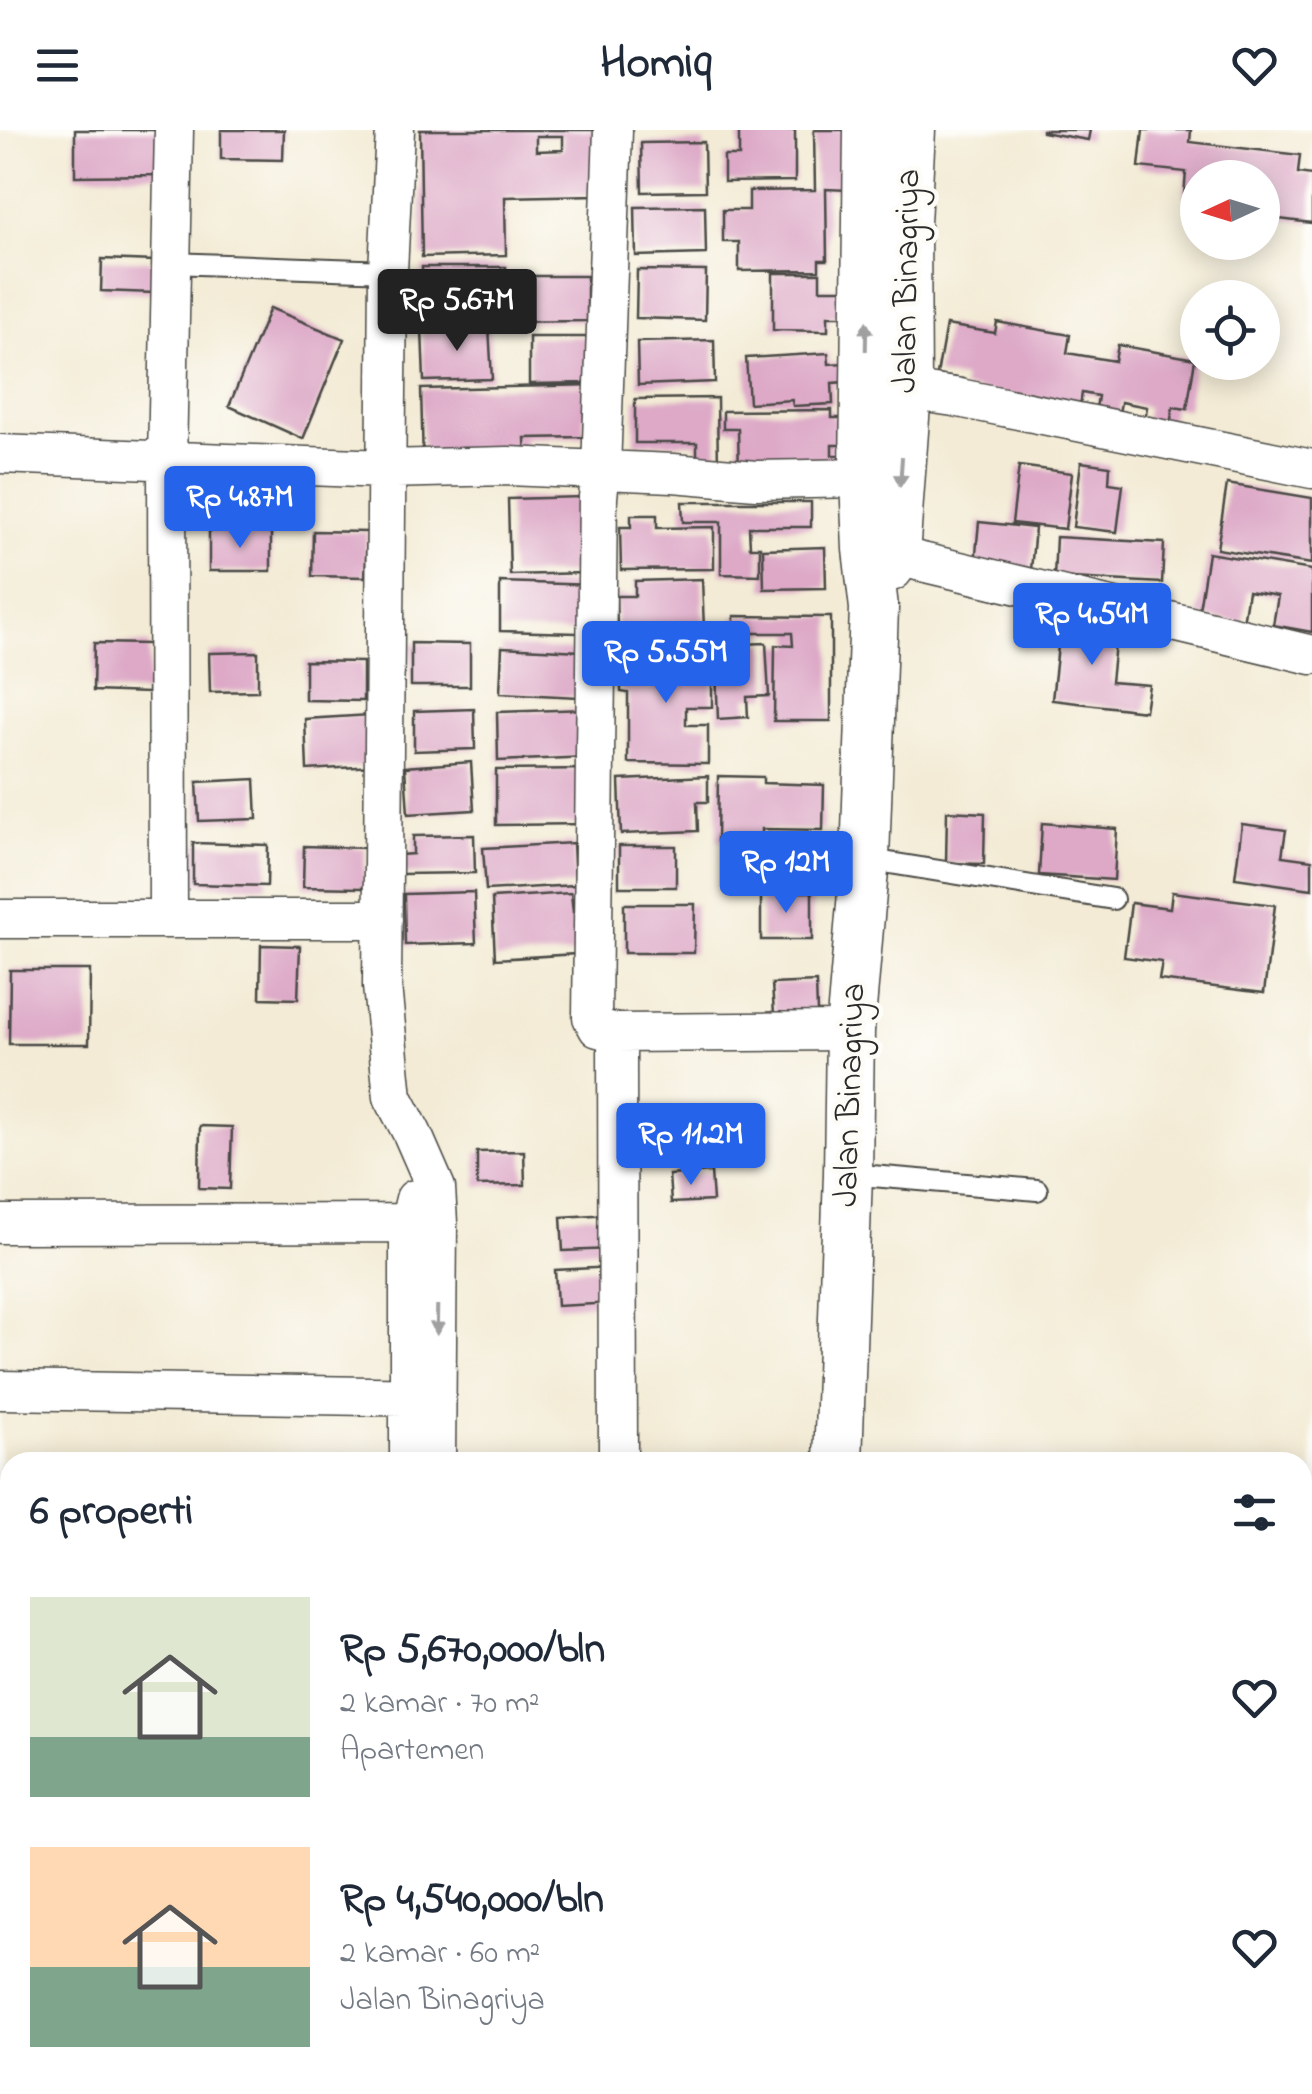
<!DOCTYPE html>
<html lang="id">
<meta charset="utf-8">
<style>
body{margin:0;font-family:"Indie Flower",sans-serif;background:#f6f6f7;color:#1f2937;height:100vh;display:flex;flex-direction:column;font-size:38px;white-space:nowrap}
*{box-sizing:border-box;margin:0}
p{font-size:32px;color:#747a83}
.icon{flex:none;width:55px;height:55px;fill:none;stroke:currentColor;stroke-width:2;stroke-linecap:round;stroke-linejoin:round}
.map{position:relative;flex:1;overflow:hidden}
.side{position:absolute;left:0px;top:1322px;width:1312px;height:642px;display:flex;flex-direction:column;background:#fff;border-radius:30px 30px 0 0;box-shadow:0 5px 25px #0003}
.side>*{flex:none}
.needle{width:65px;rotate:266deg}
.fabs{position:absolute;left:1180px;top:30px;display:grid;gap:20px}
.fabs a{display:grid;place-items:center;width:100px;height:100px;border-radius:50%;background:#fff;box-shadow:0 5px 25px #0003;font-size:50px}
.price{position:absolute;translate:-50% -85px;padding:0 22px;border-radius:10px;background:#2563eb;color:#fff;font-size:32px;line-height:65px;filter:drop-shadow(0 2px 5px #0008)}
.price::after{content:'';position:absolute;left:50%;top:60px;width:30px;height:22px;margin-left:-15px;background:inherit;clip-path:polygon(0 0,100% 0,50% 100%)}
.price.on{background:#222;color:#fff}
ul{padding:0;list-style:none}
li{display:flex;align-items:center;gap:30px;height:250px;padding:0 30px}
li span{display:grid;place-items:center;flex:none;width:280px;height:200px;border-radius:0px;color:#555}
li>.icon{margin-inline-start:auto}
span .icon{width:120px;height:120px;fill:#fffc;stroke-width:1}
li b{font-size:42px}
h2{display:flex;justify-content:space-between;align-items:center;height:120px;padding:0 30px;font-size:42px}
header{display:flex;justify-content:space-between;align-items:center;height:130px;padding:0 30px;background:#fff;font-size:45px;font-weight:800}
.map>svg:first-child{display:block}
</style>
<header><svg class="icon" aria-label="menu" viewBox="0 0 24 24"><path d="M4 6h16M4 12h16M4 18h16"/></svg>Homiq<svg class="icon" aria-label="heart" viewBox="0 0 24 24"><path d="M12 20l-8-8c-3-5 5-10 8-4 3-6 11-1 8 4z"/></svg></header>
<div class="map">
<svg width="1312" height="1964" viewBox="0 0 1312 1964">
<rect width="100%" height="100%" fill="#fdfcf7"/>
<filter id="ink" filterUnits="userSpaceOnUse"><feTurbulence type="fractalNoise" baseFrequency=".01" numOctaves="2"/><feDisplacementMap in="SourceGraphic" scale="20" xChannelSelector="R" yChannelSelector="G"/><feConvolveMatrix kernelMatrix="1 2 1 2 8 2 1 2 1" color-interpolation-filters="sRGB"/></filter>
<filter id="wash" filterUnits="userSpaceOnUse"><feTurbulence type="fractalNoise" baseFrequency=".0048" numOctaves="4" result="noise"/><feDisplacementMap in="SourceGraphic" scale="40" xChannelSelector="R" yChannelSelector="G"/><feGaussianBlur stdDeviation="2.25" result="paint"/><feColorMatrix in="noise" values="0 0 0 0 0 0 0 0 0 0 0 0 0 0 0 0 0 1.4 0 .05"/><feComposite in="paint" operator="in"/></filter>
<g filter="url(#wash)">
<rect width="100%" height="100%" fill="#f3ebd5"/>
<g id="blocks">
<path fill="#dda9c7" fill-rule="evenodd" d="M75,0h85v45l-85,1z
M221,0h63l-1,30 -62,-1z
M420,0h175l1,65 -91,2 1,58 -84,2zM536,6h27v14l-27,1z
M739,0h56v51l-71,1v-26h15z
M814,0h35v60l-23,-1 1,71h-8v10l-80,1v-29h-16v-32h26v-19l66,-1z
M1042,0h48l-2,10 -46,-8z
M1143,0h48l-1,12 110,13 -2,18 14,2v48l-50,-6v-39h-64v20l-14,-2 2,-24 -47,-5z
M704,12l1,49 -63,1 -1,-49z
M705,76l1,48 -70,2 -1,-49z
M102,129l53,2 -1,32 -53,-2z
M422,137h84v9h81v45l-164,2z
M637,140l69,1 -1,49 -69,-2z
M773,143h47v16h25v27h-17v15l-55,-1z
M270,178l74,31 -41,100 -74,-33z
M997,192l73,13 -3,18 48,8 3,-16 77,14 -8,50 -14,-2 -3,18 -25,-4 2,-14 -26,-5 -3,17 -23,-4 3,-19 -16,-3 -2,13 -118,-18 2,-9 -27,-4 9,-50 49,8z
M489,197l3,52 -68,2 -2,-51z
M529,207h63v46l-63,1z
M714,210l1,42 -77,3 -1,-43z
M828,223l1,11 15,-1 1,19 -13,1 1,21 -40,2 -1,-6 -43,3 -3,-45z
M596,255v30h-12v22l-59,1 1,23 -103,2 -2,-74z
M717,268l1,73 -21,-1v-27h-62v-44z
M832,280v8h17v27h-17v10h21v21h-114l-1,-47h-15v-18z
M1081,332l29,4 -1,17 14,2 -6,47 -44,-5z
M1019,336l53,7 -7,56 -53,-6z
M1227,354l85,14v66l-95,-15z
M582,367l3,76 -75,2 -2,-76z
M682,372h129v25h-62l1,20h10v28l-39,-1v-52h-38z
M631,385h26v13l57,-1v42l-93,1 -1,-43h11z
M979,392l56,6 -4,42 -56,-6z
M209,401h62v40h-62z
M313,401l54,1 -2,45 -53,-1z
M1056,407l108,6 -2,40 -108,-6z
M825,417l1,41 -62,1 -1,-40z
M1208,423l104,17v62l-39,-7 5,-29 -30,-5 -5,32 -45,-7z
M702,449l2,50 -41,2v8l-25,1v-13l-21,1 -1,-32h19v-15z
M500,452l94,3 -16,48 -78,-2z
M734,486l97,1v104h-57l1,-76 18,1 -1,-13h-58z
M1061,489l56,6 -6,57 38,3 -4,26 -93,-11z
M94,513l55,1 -1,49 -55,-2z
M411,513l59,1v42h-59z
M766,513l3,53 -22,1 1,20 -30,2 -3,-74z
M633,514h32v12l47,1v50h-26v18h22v39l-80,-1v-70l-7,-1v-27h13z
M502,517l78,4 -2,46 -78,-4z
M258,522v39l-48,1 -1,-39z
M305,531l58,1v39l-58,-1z
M474,579l1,40 -61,2v-40z
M586,579l2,48 -90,4 -1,-49z
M370,585l3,51 -66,4 -2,-51z
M471,632l3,48 -66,4 -3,-47z
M590,639v55l-94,1v-55z
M708,646v26h-11l1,29 -77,3 -2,-54z
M718,646l45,1v6l61,2 -1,45 -61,-1v13l-45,-1z
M255,649l2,40 -58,2 -2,-39z
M947,681l38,2 -1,51 -38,-1z
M1042,693l75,6 -3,51 -75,-5z
M1242,694l44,6 -4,26 30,4v29l-77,-11z
M474,705l1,38 -74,1 -1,-19 13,-1v-18z
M193,713l75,2 -1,41 -74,-2z
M573,713l2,42 -89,5 -3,-42z
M304,716l61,2 -1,40 -61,-1z
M619,716h57v41h-57z
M474,762l2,51 -71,2 -1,-51z
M761,762h51v48h-51z
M1172,762l103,13 -11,88 -105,-13 3,-18 -38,-5 7,-54 39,5z
M571,763l2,19 8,-1 -5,43 -81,5 -3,-61z
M624,774h71l-1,49h-70z
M261,815l39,1 -2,53 -38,-1z
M10,840h80l-1,74h-80z
M816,852l1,30 -43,2 -2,-30z
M718,988l1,33 -47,1 -1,-33z
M200,996l32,1 -2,62 -31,-1z
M524,1021l1,34 -48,1v-34z
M711,1042l2,29 -42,2 -2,-28z
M610,1084l2,35 -49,2 -2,-34z
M613,1137l1,36 -57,3 -2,-36z"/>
</g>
</g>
<g filter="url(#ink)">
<use href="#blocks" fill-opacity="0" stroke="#494844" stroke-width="2.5"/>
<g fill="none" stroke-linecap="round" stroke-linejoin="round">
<g stroke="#494844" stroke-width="24">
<path id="service" d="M171,133l217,8
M865,729l248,40
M848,1044l189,16"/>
</g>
<g stroke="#494844" stroke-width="41">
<path id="minor" d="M395,0l-7,141 -6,715 11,111 19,36 24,55 2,35 -2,239
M613,0l-12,340 -3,27 -6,520 6,11 19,5 1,429
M907,260l47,7 358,72
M0,324l385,15 123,-3 165,7 83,7 108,-2
M867,419l445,106
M0,789h383
M168,789l-1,-460 7,-329
M617,903l233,-2
M0,1094l438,-1
M0,1260l436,7
M409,1332v-238l6,-25
M0,1424h10
M0,1602l10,-1
M1302,1634h10
M0,1766h10
M1302,1804l10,1
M107,1955v9
M622,1955l1,9
M989,1955l105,9
M262,1964v-9
M431,1964v-9"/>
</g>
<g stroke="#494844" stroke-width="51">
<path id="tertiary" d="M890,437l5,-12 12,-165 -1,-167 5,-93
M838,1332l10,-288 2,-143 15,-172 9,-251 -7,-59 -3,-71 4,-348
M824,1964v-9"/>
</g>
<use href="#service" stroke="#fff" stroke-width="20"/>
<use href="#minor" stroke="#fff" stroke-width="38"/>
<use href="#tertiary" stroke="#fff" stroke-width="48"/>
</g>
<defs><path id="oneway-solid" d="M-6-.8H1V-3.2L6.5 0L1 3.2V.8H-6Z" transform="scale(2.5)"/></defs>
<g fill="#a0a0a0">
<use href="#oneway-solid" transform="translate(866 206) rotate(-89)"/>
<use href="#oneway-solid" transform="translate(901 342) rotate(94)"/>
<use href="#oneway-solid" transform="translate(437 1190) rotate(91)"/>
</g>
</g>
<g text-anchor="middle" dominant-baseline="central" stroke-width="9" stroke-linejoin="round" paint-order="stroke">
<g font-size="35" fill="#2b2b2b" stroke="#fdfcf7">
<text transform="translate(908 151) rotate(-89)">Jalan Binagriya</text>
<text transform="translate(851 965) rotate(-88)">Jalan Binagriya</text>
</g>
</g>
</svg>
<div class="fabs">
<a><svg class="needle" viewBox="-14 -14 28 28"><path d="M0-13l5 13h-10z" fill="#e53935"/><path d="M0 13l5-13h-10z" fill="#747a83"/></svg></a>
<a><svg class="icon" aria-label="locate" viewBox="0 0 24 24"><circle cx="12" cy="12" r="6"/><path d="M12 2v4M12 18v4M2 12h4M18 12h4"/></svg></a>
</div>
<b class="price on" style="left:457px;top:224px">Rp 5.67M</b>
<b class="price" style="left:240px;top:421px">Rp 4.87M</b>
<b class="price" style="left:1092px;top:538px">Rp 4.54M</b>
<b class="price" style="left:666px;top:576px">Rp 5.55M</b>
<b class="price" style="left:786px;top:786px">Rp 12M</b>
<b class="price" style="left:691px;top:1058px">Rp 11.2M</b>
<section class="side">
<h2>6 properti<svg class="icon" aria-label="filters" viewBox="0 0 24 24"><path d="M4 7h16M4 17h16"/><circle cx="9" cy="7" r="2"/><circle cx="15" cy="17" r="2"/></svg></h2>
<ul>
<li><span style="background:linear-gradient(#dfe7d0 70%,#7fa58c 0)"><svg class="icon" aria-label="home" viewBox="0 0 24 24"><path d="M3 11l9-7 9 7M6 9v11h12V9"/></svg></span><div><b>Rp 5,670,000/bln</b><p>2 kamar · 70 m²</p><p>Apartemen</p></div><svg class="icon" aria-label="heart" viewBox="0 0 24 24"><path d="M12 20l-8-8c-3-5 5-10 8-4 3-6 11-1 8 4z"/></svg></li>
<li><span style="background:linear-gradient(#ffd9b3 60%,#7fa58c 0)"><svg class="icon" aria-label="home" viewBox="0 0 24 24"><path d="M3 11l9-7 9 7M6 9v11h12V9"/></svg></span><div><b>Rp 4,540,000/bln</b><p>2 kamar · 60 m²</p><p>Jalan Binagriya</p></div><svg class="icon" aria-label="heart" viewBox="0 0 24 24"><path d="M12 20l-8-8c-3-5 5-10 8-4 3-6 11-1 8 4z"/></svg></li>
</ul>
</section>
</div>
